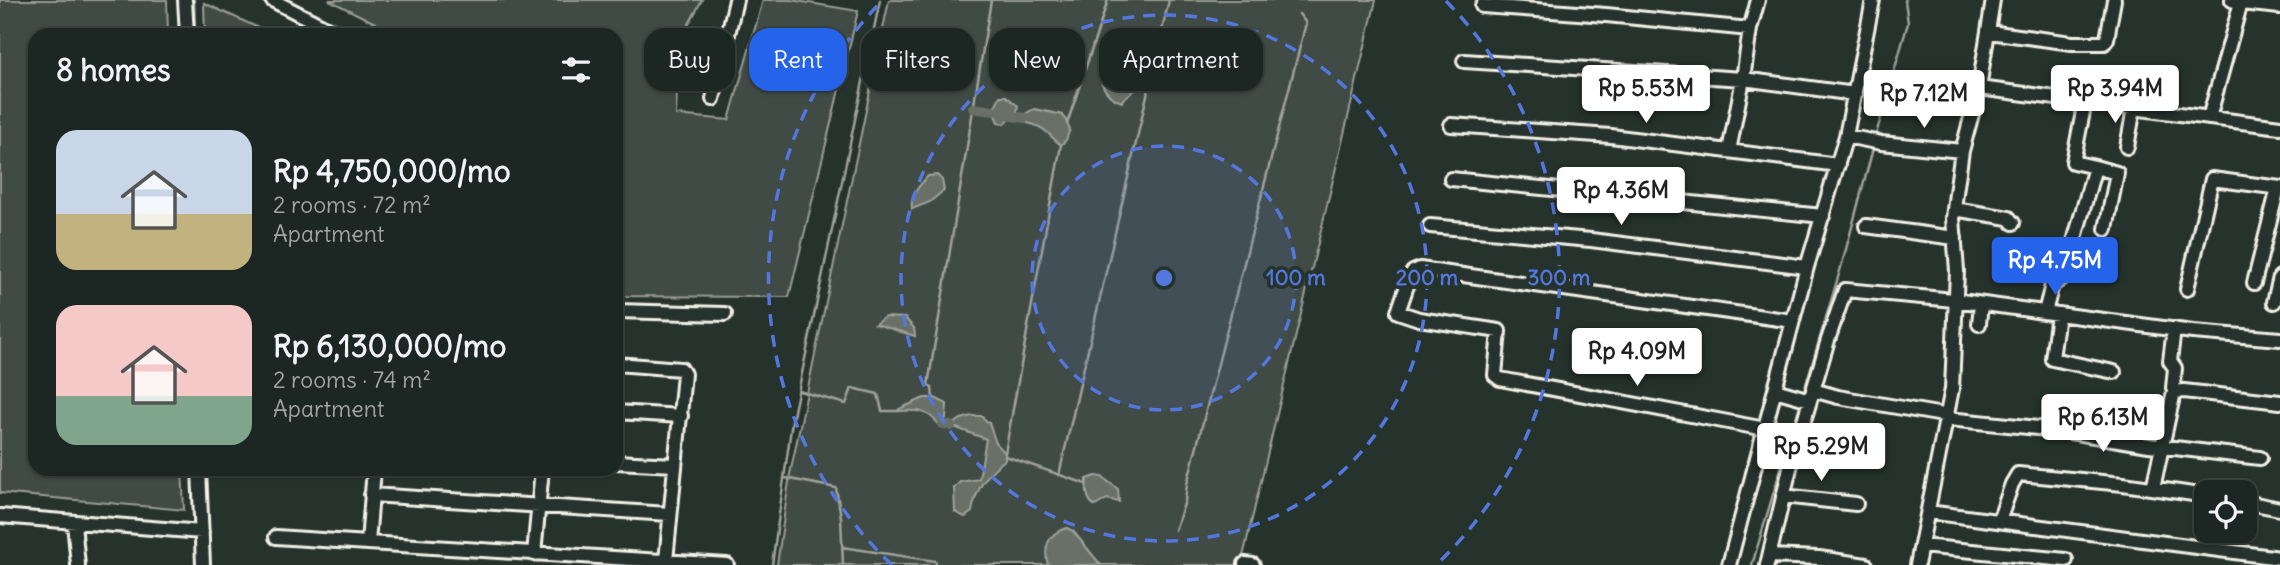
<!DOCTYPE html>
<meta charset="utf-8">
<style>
body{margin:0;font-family:Delius,sans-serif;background:#252e2a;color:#f1f3f6;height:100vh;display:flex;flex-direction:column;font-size:26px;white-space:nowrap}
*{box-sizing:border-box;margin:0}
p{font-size:23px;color:#a0a5a5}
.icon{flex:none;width:38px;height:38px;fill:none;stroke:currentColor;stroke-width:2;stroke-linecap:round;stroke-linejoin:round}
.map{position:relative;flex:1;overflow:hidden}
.details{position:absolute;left:28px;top:28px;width:595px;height:448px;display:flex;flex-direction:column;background:#1c2622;border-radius:21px;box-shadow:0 2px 5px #0004,0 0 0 2px #3a4340}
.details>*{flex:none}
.banner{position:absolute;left:644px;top:28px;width:665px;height:63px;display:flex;gap:14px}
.fabs{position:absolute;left:2194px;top:480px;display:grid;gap:14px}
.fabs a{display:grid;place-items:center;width:63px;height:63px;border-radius:14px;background:#1c2622;box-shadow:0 2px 5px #0004,0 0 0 2px #3a4340;font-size:35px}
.price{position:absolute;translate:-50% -60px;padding:0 16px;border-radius:7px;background:#fff;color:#222;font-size:23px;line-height:46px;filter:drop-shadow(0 2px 4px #0008)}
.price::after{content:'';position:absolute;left:50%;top:42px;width:21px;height:16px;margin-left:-10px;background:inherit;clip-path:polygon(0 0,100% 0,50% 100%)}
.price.selected{background:#2563eb;color:#fff}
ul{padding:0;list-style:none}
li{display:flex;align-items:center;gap:21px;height:175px;padding:0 28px}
li span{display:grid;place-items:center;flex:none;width:196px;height:140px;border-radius:21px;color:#555}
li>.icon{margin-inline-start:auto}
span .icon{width:84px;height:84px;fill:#fffc;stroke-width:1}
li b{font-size:30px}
h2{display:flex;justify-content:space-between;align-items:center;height:84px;padding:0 28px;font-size:30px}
.chip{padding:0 24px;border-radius:21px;background:#1c2622;box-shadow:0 2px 5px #0004,0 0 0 2px #3a4340;font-size:24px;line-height:63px}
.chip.selected{background:#2563eb;color:#fff}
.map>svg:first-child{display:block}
</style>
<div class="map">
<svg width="2280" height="565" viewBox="0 0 2280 565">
<rect width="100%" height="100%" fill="#26332d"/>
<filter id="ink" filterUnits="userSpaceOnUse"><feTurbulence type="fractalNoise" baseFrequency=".0143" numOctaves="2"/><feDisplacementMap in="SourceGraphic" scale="14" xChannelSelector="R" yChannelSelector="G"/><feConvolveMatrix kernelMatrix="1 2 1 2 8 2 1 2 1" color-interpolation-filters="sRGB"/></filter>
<g filter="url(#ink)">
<path fill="#414b45" stroke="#9a9e96" stroke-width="2" d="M0,0h167l1,35h-133v434h147l2,41 -184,-17z
M329,0h373l-23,42 -3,73 53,5 34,-120h28l67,11 -69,286 -173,-1v-261h-217z
M889,0h487l-135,565h-464l13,-91z
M204,3l70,32h-69z"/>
<path fill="#676f68" stroke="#9fa39b" stroke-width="2" d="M1114,58l22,9 4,9 -2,12 -15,11 -1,3c-13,-4 -20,-14 -22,-26z
M1000,96h6l12,10 -1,6 -13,12 -6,-2 -5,-11z
M1034,109l29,6 7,14 -4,11 -5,5c-14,-11 -15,-18 -34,-22l-2,-9z
M937,175l5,5 2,10 -14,12 -18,7c-2,-14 7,-23 16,-33z
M885,317l20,1 9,10 1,8 -40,-12z
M924,398h11l12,6 -1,14 -6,8c-12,-16 -21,-16 -40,-15l-1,-2z
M972,416h9l8,7 7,20 9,10v7c-18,12 -30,31 -33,52l-7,5 -10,-5 -1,-24 6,-6 19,-3 7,-40 -35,-13 10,-7z
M1096,476l6,1 16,12 1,13 -12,-3 -12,7c-9,-6 -9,-17 -8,-27z
M1067,528l6,3 28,34h-53c-5,-18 0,-32 19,-37z"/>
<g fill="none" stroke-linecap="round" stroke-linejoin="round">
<path stroke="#9fa39b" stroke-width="2.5" d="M194,0l1,35
M1067,124l41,-124
M1875,138l33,-115 -3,-23
M799,391l47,13 6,-16 26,6 4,17h18
M1803,394l39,-130 32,-119
M933,398l-1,-10 -4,-3 63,-385
M1005,453l56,-308
M1005,456l81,28
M1059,475l110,-475
M785,478l51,10 5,29 2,48
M1175,530l10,-29 2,-17 119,-461 -7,-9
M842,547l93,14 2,4
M772,565l20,-144 88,-421
M1752,565l49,-164"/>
<path stroke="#676f68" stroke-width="10" d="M973,108l20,3
M1012,116l13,2
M943,424l8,2"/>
<g stroke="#f4f1e8" stroke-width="18">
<path id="minor" d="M185,0l2,35
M272,0l68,35
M2241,3l39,4
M1482,6l124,9 144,14
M1989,32l83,11h32l3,-4 7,-39
M1464,61l279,18 112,15
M1979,88l301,39
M713,99l23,-99
M2085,102l-12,60 22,5
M2209,118l31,-112 1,-3 -9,-3
M1451,125l160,11 227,29
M1846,136l35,7 81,8
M2127,147l7,-39
M1729,151l14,-72 7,-50 8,-29
M1451,179l372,37
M1954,209l55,9 4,5
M1430,226l161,14 216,27
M1866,226l89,12
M2254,283l24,-95
M2187,289l25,-110 68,9
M2274,302l6,-25
M616,311l109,3
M2045,312l7,-27 12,-8 31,-110 22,6 -11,56
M2058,314l-6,45 62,13
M1979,324l2,-20
M2174,329l-4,32 5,7 -2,20 3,4
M616,364l65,5 3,5 -18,187
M1775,390l35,10
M1813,390l25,7 111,19
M616,412l65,4
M1948,419l110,11 91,15 111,13
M1765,429l-265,-50 -5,-4 4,-44 -80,-12 -21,-7 12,-35 3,-5 7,-3 373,52
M616,462l59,3
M199,469l4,96
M374,469l-6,74 359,22
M2153,488l21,-96 10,-1 96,11
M371,495l298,19
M1783,496l73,8
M2245,502l35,7
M1928,512l352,46
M0,516l202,16
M1999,521l13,-37 6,-10 105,10 84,12
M74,523l4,42
M276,537l92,6
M1921,546l145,14
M534,554l8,-85
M1769,556l50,2 47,7
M1245,564l8,1
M1729,565l78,-298 39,-131 27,-136
M1767,565l23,-97 38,-128 17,-50 109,10 239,32 87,7
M1917,565l35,-176 5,-118 -4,-53 3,-25 6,-42 17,-63 14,-88"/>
</g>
<use href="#minor" stroke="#26332d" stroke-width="12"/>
</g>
</g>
<circle cx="1164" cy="278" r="132" fill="#5377dc" fill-opacity=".12"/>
<g fill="none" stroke="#5377dc" stroke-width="3.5" stroke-dasharray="12 9">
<circle cx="1164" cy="278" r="132"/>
<circle cx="1164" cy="278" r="263"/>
<path d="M892 565A395 395 0 0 1 882 1M1446 1A395 395 0 0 1 1436 565"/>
</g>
<circle cx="1164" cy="278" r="10" fill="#5377dc" stroke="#26332d" stroke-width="3.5"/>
<g font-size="21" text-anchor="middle" font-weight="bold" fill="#5377dc" stroke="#26332d" stroke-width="7" stroke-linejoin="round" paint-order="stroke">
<text x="1296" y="285">100 m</text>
<text x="1427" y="285">200 m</text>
<text x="1559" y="285">300 m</text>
</g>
</svg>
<div class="fabs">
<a><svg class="icon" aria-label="locate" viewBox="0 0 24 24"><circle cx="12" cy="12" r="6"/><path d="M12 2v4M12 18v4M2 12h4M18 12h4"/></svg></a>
</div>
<b class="price" style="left:1646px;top:125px">Rp 5.53M</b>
<b class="price" style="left:2115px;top:125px">Rp 3.94M</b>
<b class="price" style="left:1924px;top:130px">Rp 7.12M</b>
<b class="price" style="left:1621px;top:227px">Rp 4.36M</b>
<b class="price selected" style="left:2055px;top:297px">Rp 4.75M</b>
<b class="price" style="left:1637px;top:388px">Rp 4.09M</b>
<b class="price" style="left:2103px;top:454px">Rp 6.13M</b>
<b class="price" style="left:1821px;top:483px">Rp 5.29M</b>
<div class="banner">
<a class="chip">Buy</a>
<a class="chip selected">Rent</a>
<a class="chip">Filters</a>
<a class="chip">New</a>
<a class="chip">Apartment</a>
</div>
<section class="details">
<h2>8 homes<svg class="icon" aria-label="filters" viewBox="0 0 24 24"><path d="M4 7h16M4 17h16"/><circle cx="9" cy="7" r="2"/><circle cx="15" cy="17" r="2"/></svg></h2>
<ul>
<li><span style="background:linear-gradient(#c9d6e8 60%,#c2b280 0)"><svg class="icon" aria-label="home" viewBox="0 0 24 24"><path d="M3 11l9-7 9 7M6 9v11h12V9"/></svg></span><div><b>Rp 4,750,000/mo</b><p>2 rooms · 72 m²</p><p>Apartment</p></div></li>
<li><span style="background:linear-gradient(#f6c9c9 65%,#7fa58c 0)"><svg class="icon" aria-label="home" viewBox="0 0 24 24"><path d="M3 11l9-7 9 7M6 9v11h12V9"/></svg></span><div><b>Rp 6,130,000/mo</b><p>2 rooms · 74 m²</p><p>Apartment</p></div></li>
</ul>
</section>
</div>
